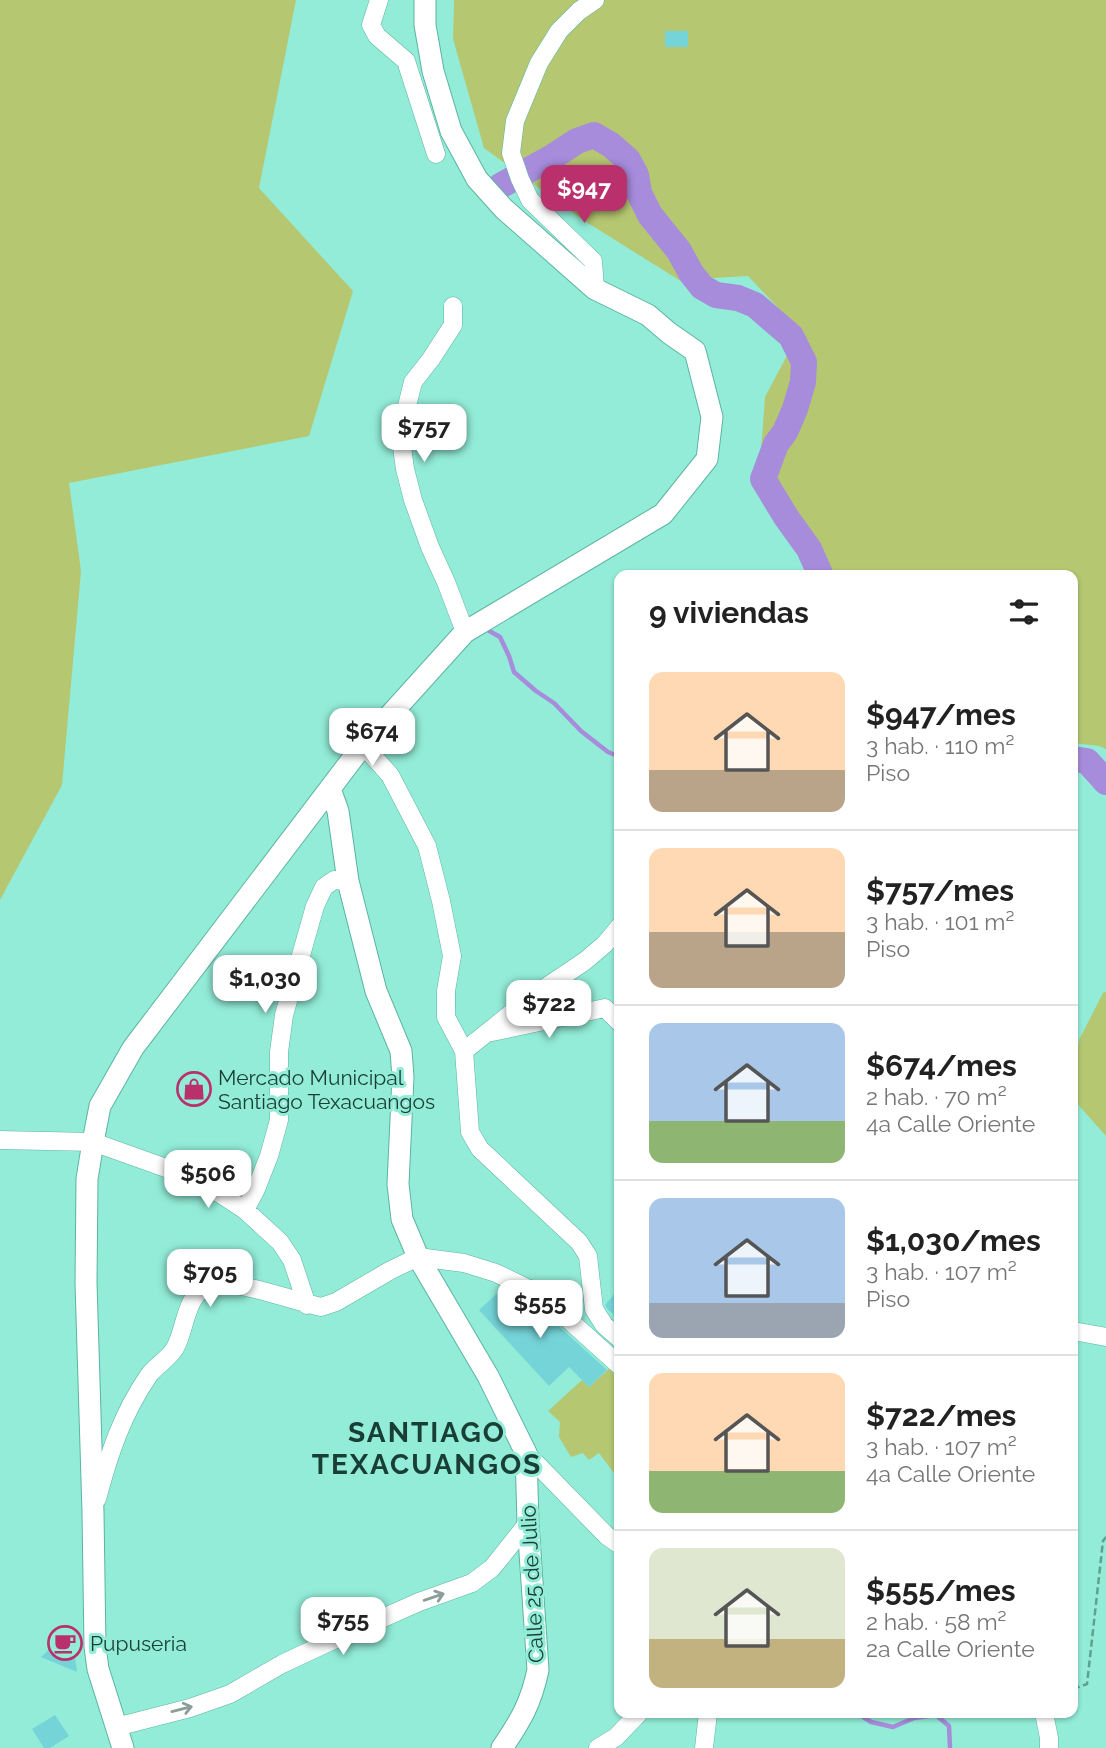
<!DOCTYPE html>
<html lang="es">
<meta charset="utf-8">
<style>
body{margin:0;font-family:Raleway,sans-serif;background:#f2f2f2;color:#222;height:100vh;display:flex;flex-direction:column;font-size:26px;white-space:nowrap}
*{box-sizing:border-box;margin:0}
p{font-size:23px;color:#767676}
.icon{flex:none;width:38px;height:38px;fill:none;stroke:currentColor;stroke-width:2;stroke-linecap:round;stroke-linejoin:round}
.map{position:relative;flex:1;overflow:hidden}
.sheet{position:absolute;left:614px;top:570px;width:464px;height:1148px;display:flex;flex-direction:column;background:#fff;border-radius:14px;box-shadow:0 2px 5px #0004}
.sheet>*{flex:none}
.price{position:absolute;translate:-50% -60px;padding:0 16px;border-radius:14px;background:#fff;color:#222;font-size:23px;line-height:46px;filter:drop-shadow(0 2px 4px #0008)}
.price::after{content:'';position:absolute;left:50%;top:42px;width:21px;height:16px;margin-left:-10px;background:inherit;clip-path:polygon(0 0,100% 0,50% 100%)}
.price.current{background:#ba306d;color:#fff}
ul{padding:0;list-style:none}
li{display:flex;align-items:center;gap:21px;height:175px;padding:0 35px}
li+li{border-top:2px solid #e0e0e0}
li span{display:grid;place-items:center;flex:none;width:196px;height:140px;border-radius:14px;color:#555}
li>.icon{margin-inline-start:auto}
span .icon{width:84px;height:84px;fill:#fffc;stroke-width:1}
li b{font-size:30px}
h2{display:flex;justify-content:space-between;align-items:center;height:84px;padding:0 35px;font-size:30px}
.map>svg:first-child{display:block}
</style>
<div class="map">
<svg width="1106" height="1748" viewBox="0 0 1106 1748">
<rect width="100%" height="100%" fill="#93ecd8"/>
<path fill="#b5c771" d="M0,0h296l-37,188 94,103 -44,145 -240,47 12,88 -19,214 -62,115z
M454,0h652v749l-7,-3 -26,-3v-167h-239l-9,-23 -65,-87 5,-69 35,-66 -52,-55 -69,4 -96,-60 -99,-72 -31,-109z
M1106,992v144l-33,-37v-23l6,-36 24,-47z
M610,1368l9,15v97l-20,-27 -10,7 -6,-7 -12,4 -12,-20 1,-15 -12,-11 34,-31 7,7z"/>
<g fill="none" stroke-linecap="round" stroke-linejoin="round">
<path stroke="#a68cdb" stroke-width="4.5" d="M484,628l16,9 9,19 5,16 22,19 18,12 27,28 27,21 12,5
M857,1713l14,9 22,5 21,-9 22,-3 13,11 1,22"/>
<path stroke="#a68cdb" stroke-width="26" d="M500,186l54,-30 23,-15 17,-6 17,10 17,15 8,15 3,18 11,22 29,36 12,22 11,14 14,8 22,3 17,7 36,31 13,26 -1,20 -8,27 -10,23 -9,12 -13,35 23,38 23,32 12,27
M1073,759l14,2 19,21"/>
</g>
<path fill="#75d4d8" d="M665,31h23v16h-23z
M620,1287v31l-12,-8 -3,-5z
M502,1289l25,12 15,10 65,59 -18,17 -20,-20 -20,19 -70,-76z
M71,1629l6,43 -36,-15z
M55,1715l14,21 -19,12h-6l-12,-19z"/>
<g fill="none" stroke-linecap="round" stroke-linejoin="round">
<g stroke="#5bb4a2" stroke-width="19">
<path id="minor" d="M379,0l-8,25 6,11 29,25 30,93
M595,289l-2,-28 -63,-61 -10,-21 -9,-26 4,-32 24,-58 20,-32 20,-20 16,-11
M453,306v19l-22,34 -18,23 -9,36 -3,22 4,29 8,31 17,47 16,35 19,50
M363,745l27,30 37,71 14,55 11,55 -6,35v26l18,34 6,81 10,17 99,93 9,14 6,53 10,16 16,14
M492,1032l113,-24 15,15
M464,1051l69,-55 52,-35 20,-17 15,-18
M0,1140l93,2 73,26 36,14 43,28 35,32 12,18 15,45
M245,1210l11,-21 13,-33 10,-36v-68l5,-37 31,-109 9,-19 10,-7 14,1
M1073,1331l33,6
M526,1453l81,83 13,9
M97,1499c12,-45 25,-85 52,-124 7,-10 20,-16 26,-27 11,-19 10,-56 36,-63 22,-7 85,17 110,22l15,-5 55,-32 27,-13 46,6 32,10 37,18 16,11 71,64
M1044,1713l5,25v10
M116,1727l74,-19 40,-14 52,-30 47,-22 90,-40 53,-19 20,-15 36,-45
M598,1748l18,-11 23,-24
M704,1748l4,-35"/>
</g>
<g stroke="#5bb4a2" stroke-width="23">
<path id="tertiary" d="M330,789l8,22 10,70 28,110 25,60 2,26 -5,107 4,35 16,38 70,119 38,77 2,70 10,147c-7,33 -17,50 -36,78
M123,1748l-25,-79 -3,-22 -2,-135 -7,-229 1,-104 6,-37 7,-36 33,-58 230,-303 102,-113 198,-118 44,-55 5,-42 -17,-66 -26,-18 -21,-18 -53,-26 -91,-80 -27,-30 -26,-48 -18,-60 -8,-46v-25"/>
</g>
<path stroke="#5ea192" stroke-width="2.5" stroke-dasharray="7 3.5" stroke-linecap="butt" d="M1073,1689l14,-5 16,-143 3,-4"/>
<use href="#minor" stroke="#fff" stroke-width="18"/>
<use href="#tertiary" stroke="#fff" stroke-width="21"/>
</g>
<defs><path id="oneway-shaft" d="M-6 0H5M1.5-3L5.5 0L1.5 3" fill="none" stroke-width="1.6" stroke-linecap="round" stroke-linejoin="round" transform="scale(1.75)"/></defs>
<g stroke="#8c9e9a">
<use href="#oneway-shaft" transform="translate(434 1597) rotate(-19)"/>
<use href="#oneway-shaft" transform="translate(182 1709) rotate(-14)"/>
</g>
<defs>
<g id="shop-ring" transform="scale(1.75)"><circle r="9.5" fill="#93ecd8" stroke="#ba306d" stroke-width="1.5"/><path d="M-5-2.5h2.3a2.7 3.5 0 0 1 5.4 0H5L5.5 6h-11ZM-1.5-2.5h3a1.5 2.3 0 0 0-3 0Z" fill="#ba306d"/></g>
<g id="cafe-ring" transform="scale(1.75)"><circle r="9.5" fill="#93ecd8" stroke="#ba306d" stroke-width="1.5"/><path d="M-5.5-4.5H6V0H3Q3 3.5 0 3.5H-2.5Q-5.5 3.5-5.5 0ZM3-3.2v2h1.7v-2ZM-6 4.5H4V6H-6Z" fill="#ba306d"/></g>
</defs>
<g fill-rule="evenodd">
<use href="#shop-ring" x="194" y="1089"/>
<use href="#cafe-ring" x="65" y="1643"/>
</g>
<g text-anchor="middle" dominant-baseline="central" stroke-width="6" stroke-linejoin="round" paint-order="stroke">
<g font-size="21" fill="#183e36" stroke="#93ecd8" text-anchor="start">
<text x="218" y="1077">Mercado Municipal<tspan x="218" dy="24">Santiago Texacuangos</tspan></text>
<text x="90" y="1643">Pupuseria</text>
</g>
<g font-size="21" fill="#183e36" stroke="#93ecd8">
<text transform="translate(532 1584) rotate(-93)">Calle 25 de Julio</text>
</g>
<g font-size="28" font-weight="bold" letter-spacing="2" fill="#183e36" stroke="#93ecd8">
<text x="427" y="1432">SANTIAGO<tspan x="427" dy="32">TEXACUANGOS</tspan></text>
</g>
</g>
</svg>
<b class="price current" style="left:584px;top:225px">$947</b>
<b class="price" style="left:424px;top:464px">$757</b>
<b class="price" style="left:372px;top:768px">$674</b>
<b class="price" style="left:265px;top:1015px">$1,030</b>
<b class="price" style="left:549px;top:1040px">$722</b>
<b class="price" style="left:208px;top:1210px">$506</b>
<b class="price" style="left:210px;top:1309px">$705</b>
<b class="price" style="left:540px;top:1340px">$555</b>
<b class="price" style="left:343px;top:1657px">$755</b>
<section class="sheet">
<h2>9 viviendas<svg class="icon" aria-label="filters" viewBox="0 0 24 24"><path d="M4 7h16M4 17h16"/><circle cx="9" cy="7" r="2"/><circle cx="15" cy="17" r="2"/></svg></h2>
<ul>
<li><span style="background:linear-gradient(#ffd9b3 70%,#b9a48a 0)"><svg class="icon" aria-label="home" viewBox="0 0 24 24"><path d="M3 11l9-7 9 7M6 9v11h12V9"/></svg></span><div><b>$947/mes</b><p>3 hab. · 110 m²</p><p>Piso</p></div></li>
<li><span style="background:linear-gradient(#ffd9b3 60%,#b9a48a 0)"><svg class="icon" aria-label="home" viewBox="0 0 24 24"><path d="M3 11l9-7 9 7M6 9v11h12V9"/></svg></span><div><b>$757/mes</b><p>3 hab. · 101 m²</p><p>Piso</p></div></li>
<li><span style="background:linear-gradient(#a9c7e8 70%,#8fb573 0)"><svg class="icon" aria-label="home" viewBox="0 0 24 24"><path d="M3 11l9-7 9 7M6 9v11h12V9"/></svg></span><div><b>$674/mes</b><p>2 hab. · 70 m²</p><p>4a Calle Oriente</p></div></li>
<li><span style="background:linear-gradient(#a9c7e8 75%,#9aa5b1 0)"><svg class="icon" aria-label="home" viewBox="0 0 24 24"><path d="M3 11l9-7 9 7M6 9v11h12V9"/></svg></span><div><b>$1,030/mes</b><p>3 hab. · 107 m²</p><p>Piso</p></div></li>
<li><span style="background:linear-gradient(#ffd9b3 70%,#8fb573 0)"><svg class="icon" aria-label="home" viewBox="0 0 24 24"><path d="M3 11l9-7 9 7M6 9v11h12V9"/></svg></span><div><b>$722/mes</b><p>3 hab. · 107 m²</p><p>4a Calle Oriente</p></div></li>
<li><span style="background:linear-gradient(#dfe7d0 65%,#c2b280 0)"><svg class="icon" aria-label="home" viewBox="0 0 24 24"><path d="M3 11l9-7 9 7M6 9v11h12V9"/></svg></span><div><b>$555/mes</b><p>2 hab. · 58 m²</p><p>2a Calle Oriente</p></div></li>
</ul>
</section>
</div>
